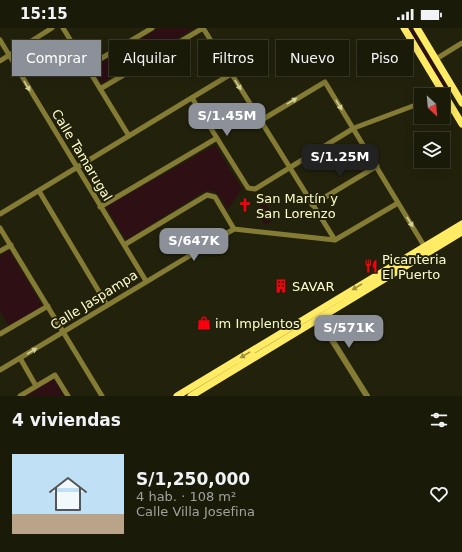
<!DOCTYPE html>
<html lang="es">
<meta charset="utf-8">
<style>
body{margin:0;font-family:"DejaVu Sans",sans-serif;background:#272717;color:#f1f3f6;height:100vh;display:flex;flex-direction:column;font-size:15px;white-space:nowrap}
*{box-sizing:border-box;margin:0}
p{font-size:13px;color:#9fa19c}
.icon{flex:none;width:22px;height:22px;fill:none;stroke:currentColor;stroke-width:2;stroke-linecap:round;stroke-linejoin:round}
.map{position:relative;height:368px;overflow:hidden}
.side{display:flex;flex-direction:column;background:#1a1a09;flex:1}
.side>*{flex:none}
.banner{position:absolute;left:12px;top:12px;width:438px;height:36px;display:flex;gap:8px}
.needle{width:26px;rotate:154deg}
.tools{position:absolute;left:414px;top:60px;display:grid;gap:8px}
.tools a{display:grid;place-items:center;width:36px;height:36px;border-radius:0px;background:#1a1a09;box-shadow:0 2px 10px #0003,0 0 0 1px #38382a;font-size:20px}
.price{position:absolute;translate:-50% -34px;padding:0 9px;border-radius:8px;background:#8c9099;color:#fff;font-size:13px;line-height:26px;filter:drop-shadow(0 1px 2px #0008)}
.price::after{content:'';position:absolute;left:50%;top:24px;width:12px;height:9px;margin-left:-6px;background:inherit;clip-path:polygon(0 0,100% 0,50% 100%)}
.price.active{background:#222;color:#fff}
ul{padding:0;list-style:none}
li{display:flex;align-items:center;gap:12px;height:100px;padding:0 12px}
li+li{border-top:1px solid #38382a}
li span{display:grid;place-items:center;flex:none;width:112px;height:80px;border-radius:0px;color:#555}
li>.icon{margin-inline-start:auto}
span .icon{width:48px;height:48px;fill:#fffc;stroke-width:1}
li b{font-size:17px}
h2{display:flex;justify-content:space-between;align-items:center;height:48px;padding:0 12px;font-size:17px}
.tag{padding:0 14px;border-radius:0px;background:#1a1a09;box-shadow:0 2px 10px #0003,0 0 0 1px #38382a;font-size:14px;line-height:36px}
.tag.active{background:#8c9099;color:#fff}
.status{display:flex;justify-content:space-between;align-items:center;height:28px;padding:0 20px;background:#1a1a09;direction:ltr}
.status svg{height:11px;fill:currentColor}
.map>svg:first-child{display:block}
</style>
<div class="status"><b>15:15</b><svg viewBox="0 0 49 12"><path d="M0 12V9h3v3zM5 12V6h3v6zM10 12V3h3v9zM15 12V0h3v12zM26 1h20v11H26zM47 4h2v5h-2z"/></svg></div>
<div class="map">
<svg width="462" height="368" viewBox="0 0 462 368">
<rect width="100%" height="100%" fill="#22220c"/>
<path fill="#2d0f14" d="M159,0h36l-94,55 -9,-15z
M407,0h5l36,59 -4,2z
M215,117l27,44 -15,21c-6,-11 -9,-23 -24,-18l-77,48 -20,-33z
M265,175l10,16 -10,6 -10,-16z
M9,222l34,57 -34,19 -9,-15v-55z
M53,350l11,18h-41z"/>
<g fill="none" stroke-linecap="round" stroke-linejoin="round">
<path stroke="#847b34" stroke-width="5" d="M63,0l66,108
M203,0l132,212
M0,12l146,241
M436,31l26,-16
M0,33l52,-33
M87,39l65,-39
M100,61l103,-61
M192,70l56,90 7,1 99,-61 67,-25
M260,93l65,-39 101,167
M39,163l68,114
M312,177l65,-39
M100,179l117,-69
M0,186l231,-140
M0,200l102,168
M124,217l83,-50 8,2 19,32
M0,223l11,-6
M0,306l48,-28
M20,330l16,28
M0,342l234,-141 101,11 63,-37
M20,368l35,-21 13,21"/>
<path stroke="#847b34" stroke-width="6" d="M317,288l50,80"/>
<path stroke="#ffeb64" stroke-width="7" d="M404,0l58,96
M417,0l45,75
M177,368l285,-172
M191,368l271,-164"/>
</g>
<defs><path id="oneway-solid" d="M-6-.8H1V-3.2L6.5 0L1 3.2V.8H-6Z"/></defs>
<g fill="#d4d097">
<use href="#oneway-solid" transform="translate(238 57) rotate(58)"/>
<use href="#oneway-solid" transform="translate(27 58) rotate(59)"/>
<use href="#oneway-solid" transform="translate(292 73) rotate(-31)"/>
<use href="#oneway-solid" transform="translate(339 77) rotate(58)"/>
<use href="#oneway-solid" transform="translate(410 194) rotate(59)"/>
<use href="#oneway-solid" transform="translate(32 323) rotate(-31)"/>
</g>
<g fill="#9c913c">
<use href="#oneway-solid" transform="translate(357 259) rotate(149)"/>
<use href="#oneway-solid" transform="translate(245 327) rotate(149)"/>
</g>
<defs>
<g id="church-bare" transform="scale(1.08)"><path d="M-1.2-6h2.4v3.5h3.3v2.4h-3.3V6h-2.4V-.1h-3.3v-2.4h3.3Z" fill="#f8000d" stroke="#22220c" stroke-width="2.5" paint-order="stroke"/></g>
<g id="restaurant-bare" transform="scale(1.08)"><path d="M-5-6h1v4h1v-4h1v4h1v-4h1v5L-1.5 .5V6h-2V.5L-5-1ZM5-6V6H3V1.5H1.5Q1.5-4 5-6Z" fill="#f8000d" stroke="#22220c" stroke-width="2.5" paint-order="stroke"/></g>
<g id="building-bare" transform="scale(1.08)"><path d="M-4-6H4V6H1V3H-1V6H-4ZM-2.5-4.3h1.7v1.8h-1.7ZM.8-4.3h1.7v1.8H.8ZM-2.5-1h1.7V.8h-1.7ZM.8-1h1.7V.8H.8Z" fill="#f8000d" stroke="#22220c" stroke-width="2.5" paint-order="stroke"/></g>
<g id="shop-bare" transform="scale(1.08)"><path d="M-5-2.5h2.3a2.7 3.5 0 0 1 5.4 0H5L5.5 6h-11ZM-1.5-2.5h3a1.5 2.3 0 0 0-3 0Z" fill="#f8000d" stroke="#22220c" stroke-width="2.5" paint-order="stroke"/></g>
</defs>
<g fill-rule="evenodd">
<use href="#church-bare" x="245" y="177"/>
<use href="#restaurant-bare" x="371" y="238"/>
<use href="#building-bare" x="281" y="258"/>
<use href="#shop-bare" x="204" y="295"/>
</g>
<g text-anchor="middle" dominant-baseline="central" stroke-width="4" stroke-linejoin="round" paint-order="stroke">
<g font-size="13" fill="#fffdcd" stroke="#22220c">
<text transform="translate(82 127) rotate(59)">Calle Tamarugal</text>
<text transform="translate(94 272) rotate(-32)">Calle Jaspampa</text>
</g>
<g font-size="13" fill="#fffdcd" stroke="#22220c" text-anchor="start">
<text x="256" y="170">San Martín y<tspan x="256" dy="15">San Lorenzo</tspan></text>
<text x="382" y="231">Picanteria<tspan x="382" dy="15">El Puerto</tspan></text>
<text x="292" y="258">SAVAR</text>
<text x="215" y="295">im Implentos</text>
</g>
</g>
</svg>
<div class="tools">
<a><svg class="needle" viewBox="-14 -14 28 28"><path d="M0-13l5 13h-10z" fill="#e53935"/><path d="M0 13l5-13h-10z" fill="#9fa19c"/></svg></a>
<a><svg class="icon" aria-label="layers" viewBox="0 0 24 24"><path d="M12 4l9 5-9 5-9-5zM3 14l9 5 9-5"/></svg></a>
</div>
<b class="price" style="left:227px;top:109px">S/1.45M</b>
<b class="price active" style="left:340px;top:150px">S/1.25M</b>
<b class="price" style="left:194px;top:234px">S/647K</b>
<b class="price" style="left:349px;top:321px">S/571K</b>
<div class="banner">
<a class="tag active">Comprar</a>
<a class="tag">Alquilar</a>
<a class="tag">Filtros</a>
<a class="tag">Nuevo</a>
<a class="tag">Piso</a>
</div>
</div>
<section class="side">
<h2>4 viviendas<svg class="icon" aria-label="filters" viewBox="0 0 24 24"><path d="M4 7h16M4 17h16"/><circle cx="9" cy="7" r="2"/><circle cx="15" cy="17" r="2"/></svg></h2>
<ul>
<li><span style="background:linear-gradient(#bfe0f5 75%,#b9a48a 0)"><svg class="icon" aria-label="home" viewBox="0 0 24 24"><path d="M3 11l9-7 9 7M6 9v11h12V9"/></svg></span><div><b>S/1,250,000</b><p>4 hab. · 108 m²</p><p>Calle Villa Josefina</p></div><svg class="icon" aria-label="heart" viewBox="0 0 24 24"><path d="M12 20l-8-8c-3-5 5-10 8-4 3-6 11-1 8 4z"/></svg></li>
</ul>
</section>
